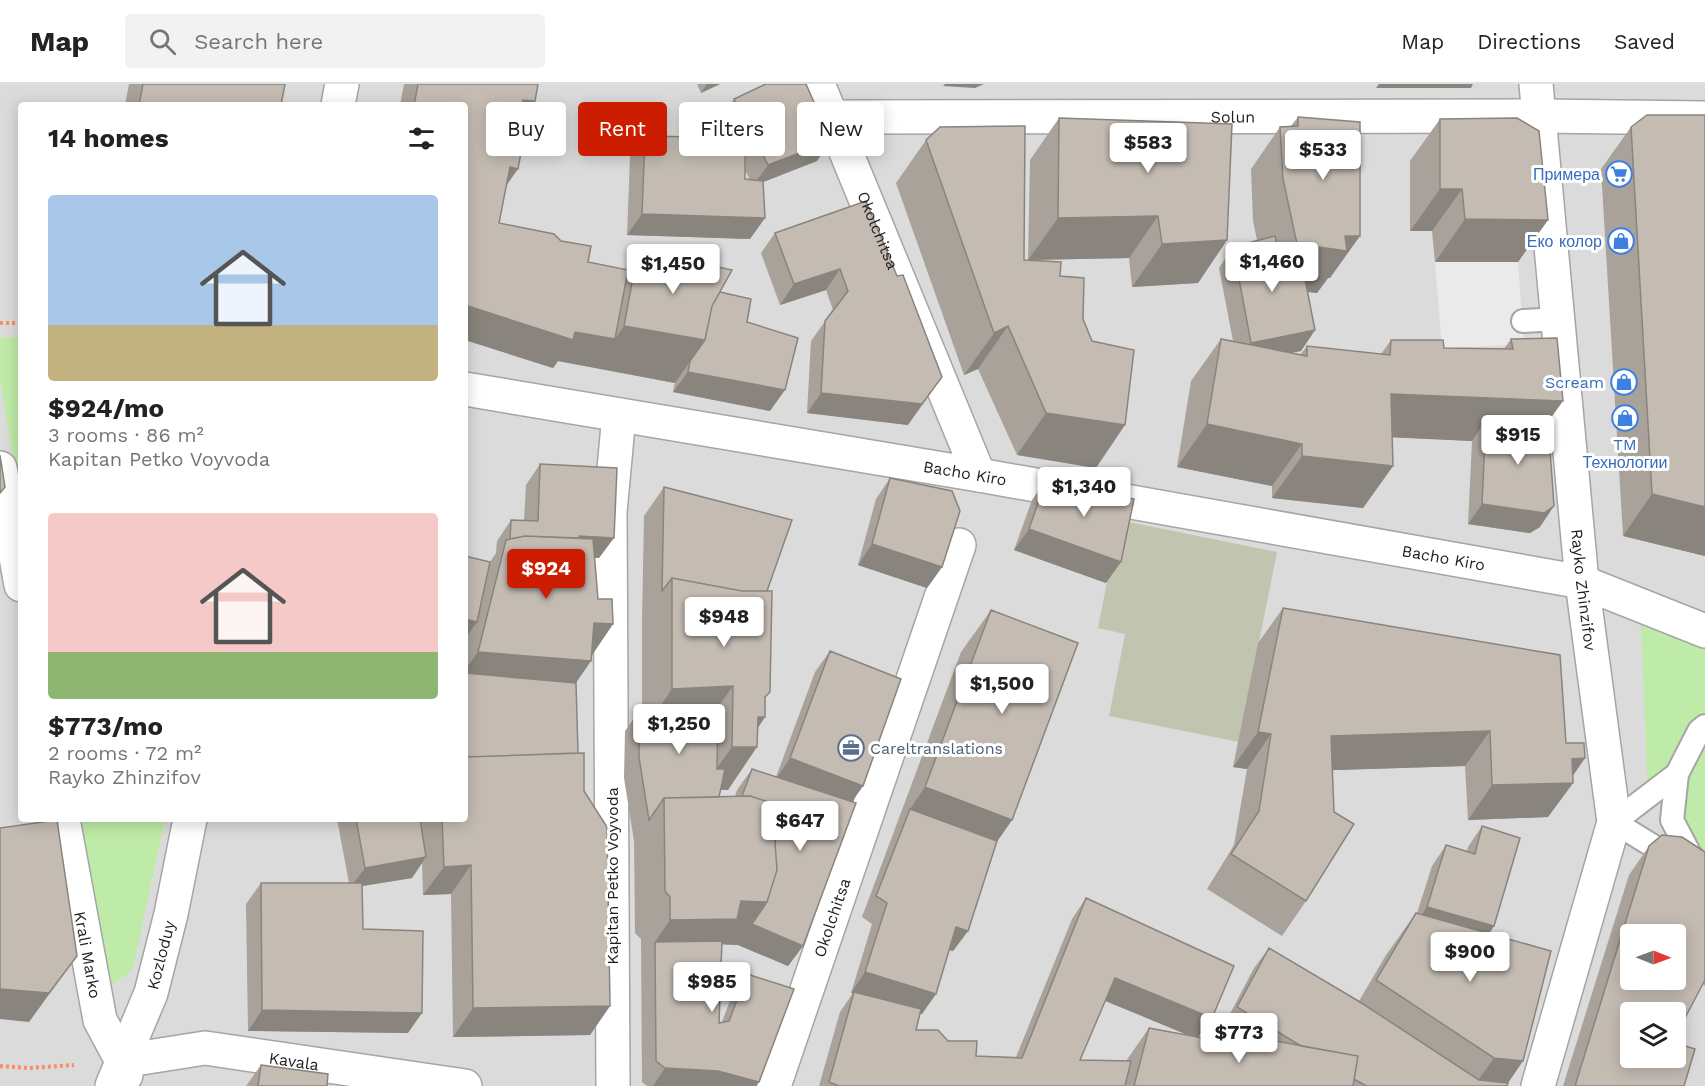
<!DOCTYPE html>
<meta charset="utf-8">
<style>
body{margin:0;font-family:"Work Sans",sans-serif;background:#f2f2f2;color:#222;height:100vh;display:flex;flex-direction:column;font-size:22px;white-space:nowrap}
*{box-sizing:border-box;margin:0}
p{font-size:20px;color:#767676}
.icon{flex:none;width:33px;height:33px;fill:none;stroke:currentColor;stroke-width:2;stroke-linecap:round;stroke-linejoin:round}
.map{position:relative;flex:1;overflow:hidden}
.drawer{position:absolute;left:18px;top:18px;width:450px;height:720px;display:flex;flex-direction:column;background:#fff;border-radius:6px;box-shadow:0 3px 15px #0003}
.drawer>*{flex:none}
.top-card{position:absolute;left:486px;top:18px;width:570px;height:54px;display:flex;gap:12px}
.needle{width:39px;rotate:91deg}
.buttons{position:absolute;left:1620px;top:840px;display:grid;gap:12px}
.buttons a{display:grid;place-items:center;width:66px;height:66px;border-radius:6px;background:#fff;box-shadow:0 3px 15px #0003;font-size:30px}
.price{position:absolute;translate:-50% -51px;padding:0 14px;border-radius:6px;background:#fff;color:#222;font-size:20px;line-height:39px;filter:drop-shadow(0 2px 3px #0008)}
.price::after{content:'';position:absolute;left:50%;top:36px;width:18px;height:14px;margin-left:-9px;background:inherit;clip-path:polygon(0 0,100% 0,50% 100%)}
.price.on{background:#cc1d00;color:#fff}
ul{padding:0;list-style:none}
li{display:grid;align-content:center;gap:12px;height:318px;padding:0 30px}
li span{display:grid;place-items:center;height:186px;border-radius:6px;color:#555}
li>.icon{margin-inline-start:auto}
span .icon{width:108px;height:108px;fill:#fffc;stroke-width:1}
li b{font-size:26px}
h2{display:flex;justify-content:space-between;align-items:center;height:72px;padding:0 30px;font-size:26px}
.tag{padding:0 21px;border-radius:6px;background:#fff;box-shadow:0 3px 15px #0003;font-size:21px;line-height:54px}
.tag.on{background:#cc1d00;color:#fff}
header{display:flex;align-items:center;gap:36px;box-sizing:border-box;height:84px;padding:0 30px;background:#fff;border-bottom:2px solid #e0e0e0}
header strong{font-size:28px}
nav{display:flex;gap:33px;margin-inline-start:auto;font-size:21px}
.search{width:420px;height:54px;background:#f2f2f2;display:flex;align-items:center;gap:15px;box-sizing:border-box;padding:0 21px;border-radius:6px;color:#767676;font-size:22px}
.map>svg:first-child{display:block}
</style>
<header>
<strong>Map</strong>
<div class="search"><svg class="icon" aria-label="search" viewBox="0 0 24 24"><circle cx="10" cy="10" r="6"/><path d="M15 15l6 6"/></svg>Search here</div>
<nav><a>Map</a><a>Directions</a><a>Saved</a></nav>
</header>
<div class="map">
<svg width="1705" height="1002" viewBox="0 0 1705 1002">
<rect width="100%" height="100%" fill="#efede3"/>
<path fill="#dcdbdb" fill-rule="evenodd" d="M0,0h1705v1002h-1705zM21,21h444v714h-444zM1630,850h46v46h-46zM1630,928h46v46h-46z"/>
<path fill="#c1c4af" d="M1119,436l158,32 -38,190 -130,-26 16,-82 -27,-6z"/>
<path fill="#bfeba8" d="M0,253l21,1v167l-21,-125z
M1640,521l65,26v247l-33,-58 4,-46 -28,21z
M76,735h89l-32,150 -21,16 -9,-14z"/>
<path fill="#eaeaea" d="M1435,178h83l6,82 -82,5z"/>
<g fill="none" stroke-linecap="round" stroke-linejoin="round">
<g stroke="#a5a5a5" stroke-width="26">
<path id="service" d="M1523,237l35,-2
M1705,642l-6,5 -22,43 -63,48 91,56
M1677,690l-5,46 22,42"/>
</g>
<g stroke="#a5a5a5" stroke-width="36">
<g id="minor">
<path id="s1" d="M818,0l161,391"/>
<path id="s2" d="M1536,0l46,498 32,240 -76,264"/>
<path d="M338,21l4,-21"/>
<path id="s3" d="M833,33l705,-1 167,2"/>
<path id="s4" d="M465,305l514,86 603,107 123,49"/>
<path d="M0,384l21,117"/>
<path id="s5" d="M63,735l37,201 22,41 4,14"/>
<path id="s6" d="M122,977l83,-13 260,38"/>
<path id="s7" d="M112,1002l39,-93 20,-79 19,-95"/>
<path d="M613,1002l-3,-574 9,-97"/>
<path id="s8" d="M774,1002l185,-541"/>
</g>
</g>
<path stroke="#fd8c67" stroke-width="4" stroke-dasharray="3 3" stroke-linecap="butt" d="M0,239h21
M0,982l29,2 45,-3"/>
<use href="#service" stroke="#fff" stroke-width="22"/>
<use href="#minor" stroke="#fff" stroke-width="33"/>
</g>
<path fill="#a9a29a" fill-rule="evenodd" d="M129,0h156l-4,21h-156z
M404,0h134l-3,17 -17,24 -19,98 62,18 27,21 37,8 13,-20 82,42 27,30 23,89 -97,-19 2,-10v1l-117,-22 -5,7 -88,-28v-235h-65z
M697,0h23l-19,9z
M734,15l83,62 -54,21 -13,57 -123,-4 3,-79 15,-20 84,2 -10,-18zM745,86l5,10 -5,-1z
M1298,33l32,161h-2l-11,15 -9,-1 7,38 -14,21 -10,2 9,2 7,-9 74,8 10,-14 53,8 60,1 7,-10 37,83 -8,105 -10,6 -62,-9 4,-83 -80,-4 1,29 -30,42 -91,-10v-12l-95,-19 14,-86 30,-42 12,2 -14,-73 14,-21 24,-7 -4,-19 -2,-52 29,-42 11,-1z
M1059,34l168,122 -29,43 -66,4 -3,-29 -101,2 2,-100z
M1440,35l108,101 -30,42h-83l-3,-31h-22v-70z
M1631,43l74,429 -82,-20 -22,-367z
M926,56l98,120 36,16 23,43 9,22 4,127 -79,-13 -39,-86 -14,6 -68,-192z
M866,117l42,224 -101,-12 4,-72 22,-31 -7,-20 -46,15 -19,-52 14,-20z
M540,380l59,94h-5l4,41 15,25 -21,31 -16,28 2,70 6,38 26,215 -20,29 -137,2 -2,-143 -28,1 -1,-32 -10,15 -50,8 1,43 45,104 -160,-2 -2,-127 15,-21h88l-12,-64h83l1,9v-9h44v-263l25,6 6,-9 1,-12 14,-21h13l2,-35z
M890,394l52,89 -15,21 -69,-23 18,-66z
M1046,396l60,103 -92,-33 18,-50z
M664,403l103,104 -2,126 -7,11 -30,62h-7l-2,7 16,-1 2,-6 15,-21 24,8 39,-105 15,-21 33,135 -11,15 -49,145 -15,20 -50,-21 -16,-1 -3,79 3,-1 10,-27 15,-21 12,108 -3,4h-109l-5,-4 -1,-143 -6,-6 -1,-92 -10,-63 1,-47 14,-20h3v-91l2,-104z
M1283,524l283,135 19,15 -13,18 1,7 -25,34 -80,3 -3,-54 -133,4 -26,131 -24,35 -75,-47 27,-44 13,-76 -14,-2 25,-124z
M991,526l21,210 -15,21 -29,90 -15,20 -4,-1 -27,64h-2l-4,16 32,11 28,15 40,1 56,-138 14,-21 113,139 57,11 -33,-21 31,-59 15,-20 90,53 27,-46 30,-42h1l15,-47 14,-21 21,6 1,-4 14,-21 12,100 -5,8 19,149 -1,3h-688l21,-74 13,-19h-2l21,-69 -10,-7 99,-265zM1105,917l84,34 -40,-7 -23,33 -46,-1z
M1649,762l56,6v134l-2,-2 -17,32 -7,28 5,42h-121l66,-211z
M261,981l66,21h-81z"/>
<path fill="#89847d" d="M707,0h13l-19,9z
M945,0h39l-9,4 -32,-2z
M1379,0h94l-2,4h-95z
M523,16l12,1 -20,28z
M831,57l-14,20 -64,25 15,-21z
M510,83l8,2 -20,28z
M1440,105h22l-30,42h-22z
M642,130l123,4 -15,21 -123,-4z
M1158,132l-29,42 -101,2 30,-42z
M1465,135l83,1 -30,42h-83z
M1345,152h15l-30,42h-2l-11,15 -50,-6 30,-43z
M1227,156l-29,43 -66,4 30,-43z
M840,185l-14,21 -46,15 14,-21z
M465,221l110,27 40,7 9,-13 81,14 -30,43 -117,-22 -5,7 -88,-28z
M1008,242l-30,43 -14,6 30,-42z
M1315,246l-14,21 -64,12 14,-20z
M688,288l97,18 -15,21 -97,-19z
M942,293l-34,48 -101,-12 14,-20z
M1391,310l172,7 -30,42 -47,-23 -14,21 -110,-5z
M1046,329l79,12 -29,43 -79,-13z
M1207,340l95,20 -30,42 -95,-19z
M1302,372l91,10 -30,42 -91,-10z
M1652,410l53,13v49l-82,-20z
M1482,420l72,2 -14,21 -10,6 -62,-9z
M1029,445l92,33 -15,21 -92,-33z
M579,452l35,2 -15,20 -35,-1z
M872,460l70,23 -15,21 -69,-23z
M465,535l12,3 -12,17z
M594,539l19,1 -25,37h3l-29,42 -97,-8v-25l13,-18z
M733,602l-30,42 -60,3 29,-42z
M758,633h7l-21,30h13l-29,43 -26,-1 30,-42z
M1490,647l-25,35 -159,5 25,-35z
M1258,648l13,2 -24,35 -14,-2z
M790,674l73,28 -14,20 -73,-27z
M1585,674l-17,25h5l-25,34 -80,3 24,-35 80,-26z
M925,703l87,33 -29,42 -73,-53z
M426,773l-14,21 -62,10 15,-20z
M471,781l-20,29 -28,1 21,-28z
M741,817l26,1 36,44 -15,20 -50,-21 -83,-3 15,-22z
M1427,823l67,19 -14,21 -67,-20z
M956,843l12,4 -15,20 -11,-3z
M77,872l-48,66 -29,-3v-30z
M865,888l71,22 -14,20 -71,-21z
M1115,894l97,40 -15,21 -96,-40z
M610,922l-20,29 -137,2 20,-29z
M262,926l160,3 -14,20 -160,-2z
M1494,974l29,3 -17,25h-32z
M665,984l53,3 41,11 -3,4h-103z"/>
<path fill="#c4bcb3" stroke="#89847d" stroke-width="1.5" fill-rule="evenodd" d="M143,0h142l-4,21h-142z
M418,0h120l-3,17 -12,-1 -9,45 8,2 -4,22 -8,-2 -11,56 55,11 7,7 30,5 -3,16 40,8 -13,69 -40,-7 -2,8 -108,-35v-200h-51z
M766,0h40l25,57 -63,24 -34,-66z
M1647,31h58v392l-53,-13 -21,-367z
M1298,33l62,5v114h-15l2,15 -50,-7 -14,-65 -3,-52 18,-1z
M1059,34l173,6 -5,116 -65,4 -4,-28 -100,2z
M1517,34l22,13 9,89 -83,-1 -3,-30h-22v-70z
M1025,42l-1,134 37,2 -1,14 24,2 -1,41 9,22 42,9 -9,75 -79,-12 -38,-87 -14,7 -68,-193 14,-13z
M645,52l100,2v41l18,2 2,37 -123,-4z
M866,117l31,75 6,-1 39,102 -20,27 -101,-11 4,-72 23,-30 -8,-22 -46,15 -19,-51z
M1275,152l6,30 22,3 12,61 -64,13 -18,-96z
M638,166l94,20 -20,36 -7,34 -81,-14z
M720,208l31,7 -4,23 51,16 -13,52 -97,-18 2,-11 15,-21 7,-34z
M1557,254l6,63 -172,-7 2,72 -91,-10v-12l-95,-20 14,-85 86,17v-10l83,9 1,-15h52l1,8 69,1 -2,-10z
M1486,336l62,2 6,84 -10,7 -62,-9z
M0,371l5,32 -5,6z
M540,380l77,4 -3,70 -35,-2v2l-54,-2 -15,3 1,-19 27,1z
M890,394l62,13 8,20 -18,56 -70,-23z
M1046,396l88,19 -13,63 -92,-33z
M664,403l128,33 -25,71h-25l-70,-13 -10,13z
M465,422l2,1 -2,10z
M525,452l68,3 5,60h14l1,25 -19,-1 -3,38 -113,-9 28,-112z
M465,472l25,6 -13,60 -12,-3z
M672,494l70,13h30l-2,101 -5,5v20h-7l-1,30h-25l1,-61 -61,3z
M1283,524l277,47 6,88h18l1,15 -13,1 1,24 -81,2 -2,-54 -159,5 3,76 20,12 -48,77 -75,-47 28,-43 12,-77 -13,-2z
M991,526l87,33 -66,177 -87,-33z
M830,567l71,28 -38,107 -73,-28z
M465,589l111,10 2,70 -113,4z
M718,623l-1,62h8l-6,28 -55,1 -15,22 -10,-63v-46z
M584,669v38l23,36 3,179 -137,2 -2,-143 -27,2 -2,-48h23v-62z
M752,685l104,34 -53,143 -51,-22 15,-22 10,-32 -2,-28 13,-34 -38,-12h-8z
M750,712l38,12 -13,34 2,28 -10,32 -26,-1 -4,18 -67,1v-23l-5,-6 -1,-93z
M910,725l87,32 -29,90 -12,-4 -20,67 -71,-22 22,-69 -11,-7z
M356,735h64l6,38 -61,11z
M57,736l20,136 -28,37 -49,-4v-161z
M1482,742l38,12 -26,88 -67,-19 19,-62 29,9z
M1662,751l20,2 23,15v128l-19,36 -7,28 16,5 -11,37h-109l74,-240zM1630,850h46v46h-46zM1630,928h46v46h-46z
M261,799h101l1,46 60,2 -1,82 -160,-3z
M1086,814l148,68 -22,52 -97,-40 -35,82 51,1 -6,25h-286l-10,-4 25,-90 67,17 -5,21h22l10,11h29l-1,15 46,2z
M1416,829l135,38 -28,110 -29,-3 -118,-78z
M722,857l-3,82 10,-2 18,-47 47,15 -35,93 -41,-11 -53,-3 -9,-7 -1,-119z
M1269,864l91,54 119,78 29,3 -1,3h-141l-12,-7 4,-23 -57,-10 -64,-39z
M1149,944l112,21 3,-10 94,17 -5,30h-219z
M261,981l67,9 -1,12h-69z"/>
<defs>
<g id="supermarket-ring" transform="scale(1.35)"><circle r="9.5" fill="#fff" stroke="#3f7fe0" stroke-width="1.5"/><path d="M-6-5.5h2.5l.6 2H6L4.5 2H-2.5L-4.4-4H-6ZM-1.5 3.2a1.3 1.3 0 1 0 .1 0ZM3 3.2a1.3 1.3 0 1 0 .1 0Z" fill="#3f7fe0"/></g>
<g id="shop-ring" transform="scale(1.35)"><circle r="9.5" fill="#fff" stroke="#3f7fe0" stroke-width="1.5"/><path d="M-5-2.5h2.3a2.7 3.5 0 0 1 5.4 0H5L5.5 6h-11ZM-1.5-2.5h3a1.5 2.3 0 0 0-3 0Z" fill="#3f7fe0"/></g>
<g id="office-ring" transform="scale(1.35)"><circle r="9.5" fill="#fff" stroke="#5c6f8a" stroke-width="1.5"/><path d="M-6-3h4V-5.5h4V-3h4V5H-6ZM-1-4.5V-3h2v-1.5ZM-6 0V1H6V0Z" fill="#5c6f8a"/></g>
</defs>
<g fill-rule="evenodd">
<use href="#supermarket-ring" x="1619" y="90"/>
<use href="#shop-ring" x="1621" y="157"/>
<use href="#shop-ring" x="1624" y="298"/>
<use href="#shop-ring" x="1625" y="334"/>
<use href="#office-ring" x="851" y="664"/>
</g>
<g text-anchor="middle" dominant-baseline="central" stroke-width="6" stroke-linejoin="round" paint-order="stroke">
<g font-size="16" fill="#1e1e1e" stroke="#fff">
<text stroke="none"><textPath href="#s3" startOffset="400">Solun</textPath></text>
<text stroke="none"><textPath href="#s1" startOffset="158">Okolchitsa</textPath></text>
<text stroke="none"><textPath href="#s4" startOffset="507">Bacho Kiro</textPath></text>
<text stroke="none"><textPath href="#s4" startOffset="993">Bacho Kiro</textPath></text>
<text stroke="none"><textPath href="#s2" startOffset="508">Rayko Zhinzifov</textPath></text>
<text transform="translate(612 792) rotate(-90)">Kapitan Petko Voyvoda</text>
<text stroke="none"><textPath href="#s8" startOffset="178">Okolchitsa</textPath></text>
<text stroke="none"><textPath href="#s5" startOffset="138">Krali Marko</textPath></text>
<text stroke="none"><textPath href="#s7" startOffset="140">Kozloduy</textPath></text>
<text stroke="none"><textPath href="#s6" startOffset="174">Kavala</textPath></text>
</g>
<g font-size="16" fill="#366cbe" stroke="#fff" text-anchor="end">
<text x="1600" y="90">Примера</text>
<text x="1602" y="157">Еко колор</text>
<text x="1604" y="298">Scream</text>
<text x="1625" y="360" text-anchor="middle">TM<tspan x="1625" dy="18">Технологии</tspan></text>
</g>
<g font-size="16" fill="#4e5e75" stroke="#fff" text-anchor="start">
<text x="870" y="664">Careltranslations</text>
</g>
</g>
</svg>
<div class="buttons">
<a><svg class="needle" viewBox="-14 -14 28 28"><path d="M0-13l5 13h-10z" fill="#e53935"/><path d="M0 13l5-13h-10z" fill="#767676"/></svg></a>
<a><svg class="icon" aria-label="layers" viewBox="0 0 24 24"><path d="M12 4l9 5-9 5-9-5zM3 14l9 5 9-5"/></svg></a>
</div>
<b class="price" style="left:1148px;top:90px">$583</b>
<b class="price" style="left:1323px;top:97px">$533</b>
<b class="price" style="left:1272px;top:209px">$1,460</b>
<b class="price" style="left:673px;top:211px">$1,450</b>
<b class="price" style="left:1518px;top:382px">$915</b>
<b class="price" style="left:1084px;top:434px">$1,340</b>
<b class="price on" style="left:546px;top:516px">$924</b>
<b class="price" style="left:724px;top:564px">$948</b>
<b class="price" style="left:1002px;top:631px">$1,500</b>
<b class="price" style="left:679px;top:671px">$1,250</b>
<b class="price" style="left:800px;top:768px">$647</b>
<b class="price" style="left:1470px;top:899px">$900</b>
<b class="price" style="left:712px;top:929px">$985</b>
<b class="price" style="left:1239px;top:980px">$773</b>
<div class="top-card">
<a class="tag">Buy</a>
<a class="tag on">Rent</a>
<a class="tag">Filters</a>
<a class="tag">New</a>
</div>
<section class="drawer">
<h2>14 homes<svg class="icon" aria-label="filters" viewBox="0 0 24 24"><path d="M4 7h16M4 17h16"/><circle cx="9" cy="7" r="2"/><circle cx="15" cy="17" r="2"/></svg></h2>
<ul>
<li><span style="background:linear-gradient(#a9c7e8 70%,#c2b280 0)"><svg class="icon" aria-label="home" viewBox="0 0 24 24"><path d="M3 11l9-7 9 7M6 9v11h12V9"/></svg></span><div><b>$924/mo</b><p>3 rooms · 86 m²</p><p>Kapitan Petko Voyvoda</p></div></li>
<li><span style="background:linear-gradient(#f6c9c9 75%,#8fb573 0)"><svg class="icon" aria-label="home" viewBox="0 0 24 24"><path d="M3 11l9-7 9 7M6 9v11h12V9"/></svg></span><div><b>$773/mo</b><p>2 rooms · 72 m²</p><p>Rayko Zhinzifov</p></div></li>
</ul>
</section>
</div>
